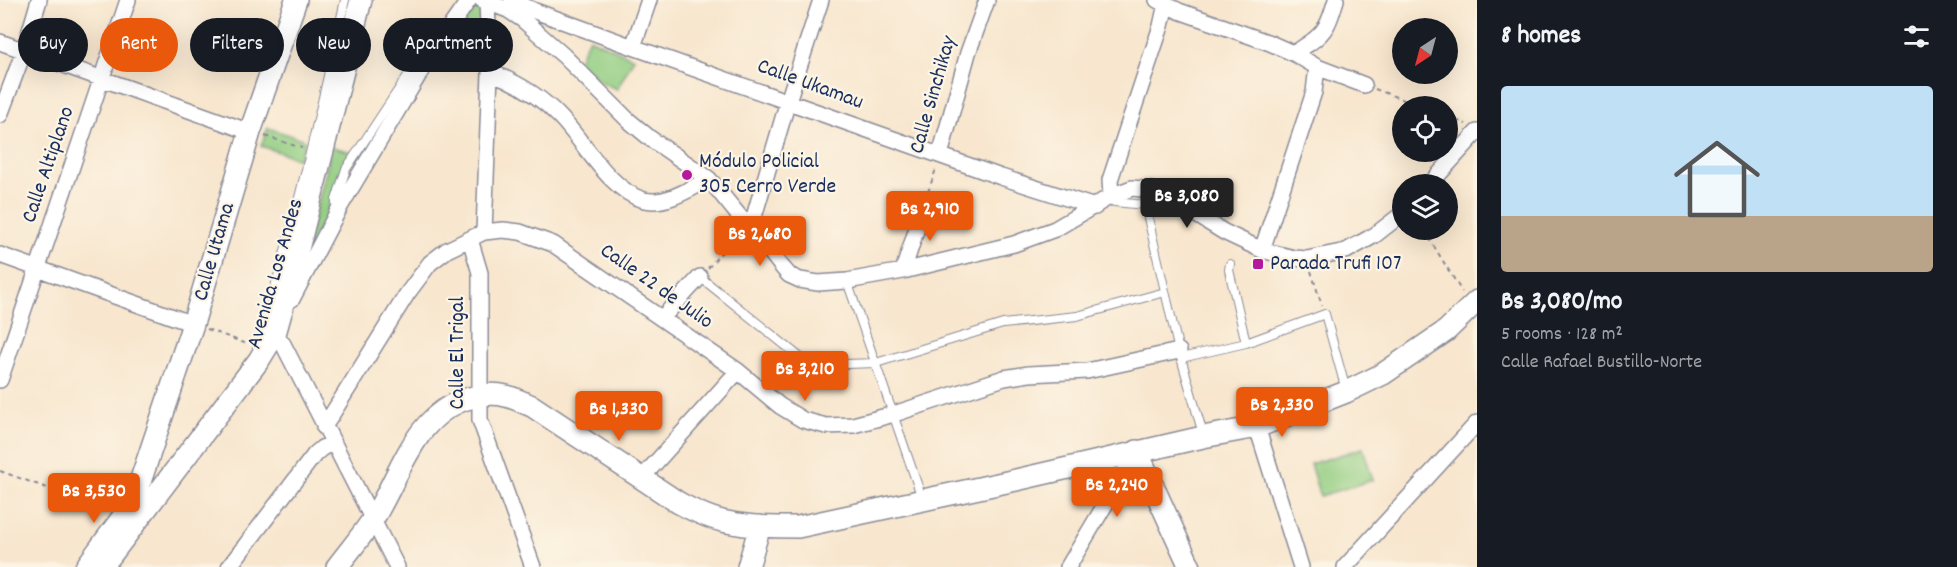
<!DOCTYPE html>
<meta charset="utf-8">
<style>
body{margin:0;font-family:Dekko,sans-serif;background:#242831;color:#f1f3f6;height:100vh;display:flex;flex-direction:column;font-size:22px;white-space:nowrap}
*{box-sizing:border-box;margin:0}
p{font-size:20px;color:#9ea1a6}
.icon{flex:none;width:33px;height:33px;fill:none;stroke:currentColor;stroke-width:2;stroke-linecap:round;stroke-linejoin:round}
.map{position:relative;flex:1;overflow:hidden}
.drawer{display:flex;flex-direction:column;background:#171b24;width:480px}
.drawer>*{flex:none}
.top-card{position:absolute;left:18px;top:18px;width:570px;height:54px;display:flex;gap:12px}
.needle{width:39px;rotate:216deg}
.fabs{position:absolute;left:1392px;top:18px;display:grid;gap:12px}
.fabs a{display:grid;place-items:center;width:66px;height:66px;border-radius:50%;background:#171b24;box-shadow:0 6px 24px #0002;font-size:30px}
.price{position:absolute;translate:-50% -51px;padding:0 14px;border-radius:6px;background:#ea580c;color:#fff;font-size:20px;line-height:39px;filter:drop-shadow(0 2px 3px #0008)}
.price::after{content:'';position:absolute;left:50%;top:36px;width:18px;height:14px;margin-left:-9px;background:inherit;clip-path:polygon(0 0,100% 0,50% 100%)}
.price.active{background:#222;color:#fff}
ul{padding:0;list-style:none}
li{display:grid;align-content:center;gap:12px;height:318px;padding:0 24px}
li+li{border-top:2px solid #363941}
li span{display:grid;place-items:center;height:186px;border-radius:6px;color:#555}
li>.icon{margin-inline-start:auto}
span .icon{width:108px;height:108px;fill:#fffc;stroke-width:1}
li b{font-size:26px}
h2{display:flex;justify-content:space-between;align-items:center;height:72px;padding:0 24px;font-size:26px}
.tag{padding:0 21px;border-radius:27px;background:#171b24;box-shadow:0 6px 24px #0002;font-size:21px;line-height:54px}
.tag.active{background:#ea580c;color:#fff}
main{display:flex;flex:1;min-height:0}
.map>svg:first-child{display:block}
</style>
<main>
<div class="map">
<svg width="1477" height="567" viewBox="0 0 1477 567">
<rect width="100%" height="100%" fill="#fcf5e5"/>
<filter id="ink" filterUnits="userSpaceOnUse"><feTurbulence type="fractalNoise" baseFrequency=".0167" numOctaves="2"/><feDisplacementMap in="SourceGraphic" scale="12" xChannelSelector="R" yChannelSelector="G"/><feConvolveMatrix kernelMatrix="1 2 1 2 8 2 1 2 1" color-interpolation-filters="sRGB"/></filter>
<filter id="wash" filterUnits="userSpaceOnUse"><feTurbulence type="fractalNoise" baseFrequency=".008" numOctaves="4" result="noise"/><feDisplacementMap in="SourceGraphic" scale="24" xChannelSelector="R" yChannelSelector="G"/><feGaussianBlur stdDeviation="1.35" result="paint"/><feColorMatrix in="noise" values="0 0 0 0 0 0 0 0 0 0 0 0 0 0 0 0 0 1.4 0 .05"/><feComposite in="paint" operator="in"/></filter>
<g filter="url(#wash)">
<rect width="100%" height="100%" fill="#f8e6ce"/>
<path fill="#93ce82" stroke="#577e70" stroke-width="1.5" d="M474,9l7,1 3,61 -45,-24 27,-35z
M589,38l45,20 -17,31 -12,-5 -28,-20z
M268,128l37,12 -5,19 -39,-13z
M332,147l20,5 -15,26 -12,46 -21,35z
M1363,448l10,32 -53,16 -10,-32z"/>
</g>
<g filter="url(#ink)">
<g fill="none" stroke-linecap="round" stroke-linejoin="round">
<g stroke="#8a8a96" stroke-width="10">
<path id="lane" d="M1111,196l3,6 31,3 34,146 24,83
M339,206l-3,-2v-4l10,-31 74,-112 4,-5 5,-1
M1230,264l-1,6 17,73
M700,277l106,85 12,3 58,-2 127,-39 74,-8 88,-24
M847,281l75,217
M257,347c36,-114 62,-230 88,-347
M1181,358l65,-15 79,-29 21,76"/>
</g>
<g stroke="#8a8a96" stroke-width="18">
<path id="street" d="M482,0l26,10 15,10 41,36 64,64 23,19 58,40 31,38 11,10 31,40 7,8 11,5 18,3 29,-2 56,-10 111,-27 41,-15 56,-33 21,-8 19,2 28,14 45,28 38,18 32,8 13,1 39,-8 29,-16 27,-21
M512,0l23,11 98,36 368,130 94,30
M1157,0l22,11 91,32 25,11 22,13 47,18
M0,42l250,90
M633,47l16,-47
M1295,54c5,-6 10,-7 16,-12 17,-12 19,-23 25,-42
M490,72c26,10 50,24 69,44 24,24 51,75 85,84 22,5 46,-11 65,-21
M0,115l24,-64 15,-51
M940,155l28,-102 19,-53
M1430,184l47,-52
M1111,196l-1,-16 51,-154 5,-22
M751,227l37,-126 33,-101
M484,232l6,-160 -3,-70
M470,239l10,34v147l53,147
M1262,250l52,-158 3,-25
M0,255l193,69
M903,271l22,-68
M292,299l48,-92 93,-156 36,-51
M662,318l38,-41
M279,326l-4,8 8,10 114,223
M0,380l128,-380
M324,427l83,-133 23,-31 17,-13 37,-18 19,-2 17,2 33,12 185,127 42,35 23,14 23,6 27,-1 41,-11 110,-36 25,-4 58,-3 92,-20
M1257,427l44,140
M641,479l97,-108
M229,567l86,-113 7,-6 11,-5
M1068,567l69,-116
M1345,567l132,-144"/>
</g>
<g stroke="#8a8a96" stroke-width="24">
<path id="secondary" d="M1137,451l53,116
M86,567l47,-64 60,-179 57,-192 46,-132
M102,567l157,-207 16,-26 16,-57 70,-277
M337,567c12,-16 25,-31 36,-48 28,-44 41,-106 97,-121 13,-4 24,-5 36,-2 9,2 18,7 26,10l147,97c15,8 31,16 48,19 23,5 48,5 71,5l218,-47 187,-43 54,-10 89,-35 37,-18 63,-43 31,-30
M748,567l12,-41"/>
</g>
<path stroke="#8a8a96" stroke-width="2" stroke-dasharray="4.5 4.5" stroke-linecap="butt" d="M1375,89l45,17
M1448,117l18,7
M265,136l37,12
M928,192l8,-23
M1424,230l38,62
M708,268l29,-34
M1311,271l11,35
M207,329l40,15
M0,471l108,39"/>
<use href="#lane" stroke="#fff" stroke-width="8"/>
<use href="#street" stroke="#fff" stroke-width="15"/>
<use href="#secondary" stroke="#fff" stroke-width="21"/>
</g>
</g>
<g fill="#b5179e" stroke="#fcf5e5" stroke-width="2">
<circle cx="687" cy="175" r="6"/>
<rect x="1252" y="258" width="12" height="12" rx="3"/>
</g>
<g text-anchor="middle" dominant-baseline="central" stroke-width="4.5" stroke-linejoin="round" paint-order="stroke">
<g font-size="22" fill="#1b2f5e" stroke="#fcf5e5">
<text transform="translate(810 85) rotate(20)">Calle Ukamau</text>
<text transform="translate(934 95) rotate(-74)">Calle Sinchikay</text>
<text transform="translate(49 165) rotate(-71)">Calle Altiplano</text>
<text transform="translate(215 252) rotate(-74)">Calle Utama</text>
<text transform="translate(276 274) rotate(-74)">Avenida Los Andes</text>
<text transform="translate(656 287) rotate(35)">Calle 22 de Julio</text>
<text transform="translate(458 353) rotate(-90)">Calle El Trigal</text>
</g>
<g font-size="22" fill="#1b2f5e" stroke="#fcf5e5" text-anchor="start">
<text x="699" y="162">Módulo Policial<tspan x="699" dy="25">305 Cerro Verde</tspan></text>
<text x="1270" y="264">Parada Trufi 107</text>
</g>
</g>
</svg>
<div class="fabs">
<a><svg class="needle" viewBox="-14 -14 28 28"><path d="M0-13l5 13h-10z" fill="#e53935"/><path d="M0 13l5-13h-10z" fill="#9ea1a6"/></svg></a>
<a><svg class="icon" aria-label="locate" viewBox="0 0 24 24"><circle cx="12" cy="12" r="6"/><path d="M12 2v4M12 18v4M2 12h4M18 12h4"/></svg></a>
<a><svg class="icon" aria-label="layers" viewBox="0 0 24 24"><path d="M12 4l9 5-9 5-9-5zM3 14l9 5 9-5"/></svg></a>
</div>
<b class="price active" style="left:1187px;top:229px">Bs 3,080</b>
<b class="price" style="left:930px;top:242px">Bs 2,910</b>
<b class="price" style="left:760px;top:267px">Bs 2,680</b>
<b class="price" style="left:805px;top:402px">Bs 3,210</b>
<b class="price" style="left:1282px;top:438px">Bs 2,330</b>
<b class="price" style="left:619px;top:442px">Bs 1,330</b>
<b class="price" style="left:1117px;top:518px">Bs 2,240</b>
<b class="price" style="left:94px;top:524px">Bs 3,530</b>
<div class="top-card">
<a class="tag">Buy</a>
<a class="tag active">Rent</a>
<a class="tag">Filters</a>
<a class="tag">New</a>
<a class="tag">Apartment</a>
</div>
</div>
<section class="drawer">
<h2>8 homes<svg class="icon" aria-label="filters" viewBox="0 0 24 24"><path d="M4 7h16M4 17h16"/><circle cx="9" cy="7" r="2"/><circle cx="15" cy="17" r="2"/></svg></h2>
<ul>
<li><span style="background:linear-gradient(#bfe0f5 70%,#b9a48a 0)"><svg class="icon" aria-label="home" viewBox="0 0 24 24"><path d="M3 11l9-7 9 7M6 9v11h12V9"/></svg></span><div><b>Bs 3,080/mo</b><p>5 rooms · 128 m²</p><p>Calle Rafael Bustillo-Norte</p></div></li>
</ul>
</section>
</main>
